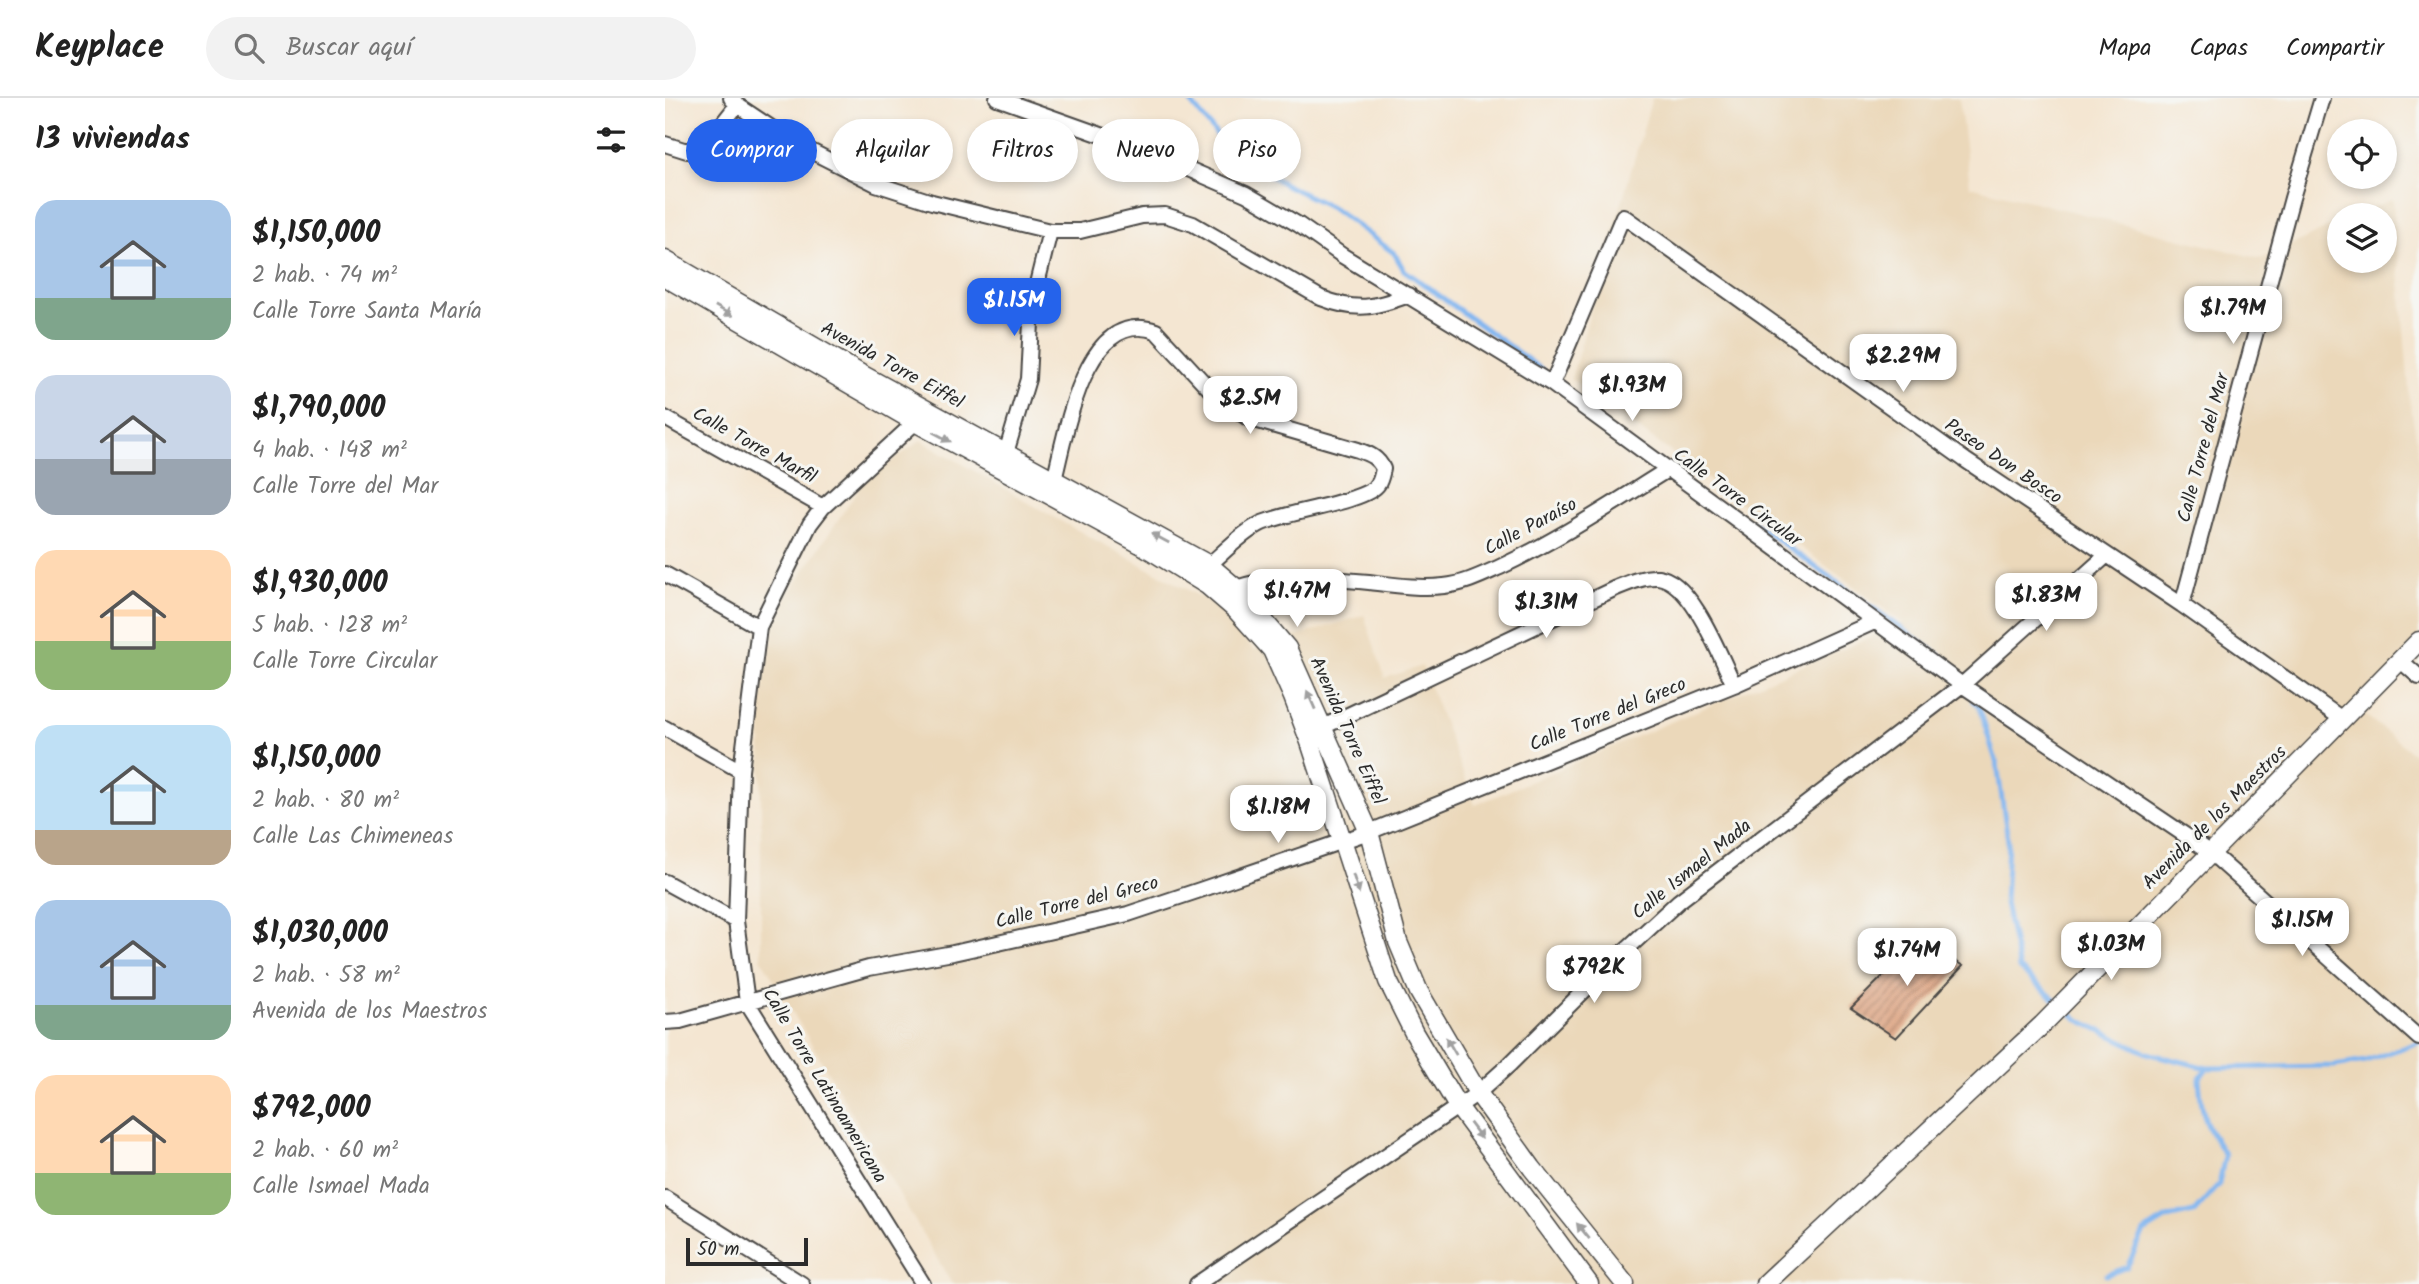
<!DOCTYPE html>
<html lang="es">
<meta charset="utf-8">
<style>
body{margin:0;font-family:Kalam,sans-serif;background:#f2f2f2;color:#222;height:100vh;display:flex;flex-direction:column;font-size:26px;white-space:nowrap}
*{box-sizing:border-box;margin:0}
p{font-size:23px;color:#767676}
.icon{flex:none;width:38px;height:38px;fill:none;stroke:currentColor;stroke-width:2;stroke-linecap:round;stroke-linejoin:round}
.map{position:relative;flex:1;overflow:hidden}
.drawer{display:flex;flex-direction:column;background:#fff;width:665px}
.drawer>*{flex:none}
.hud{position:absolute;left:21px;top:21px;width:665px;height:63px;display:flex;gap:14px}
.controls{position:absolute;left:1662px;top:21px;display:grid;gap:14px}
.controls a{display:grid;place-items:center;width:70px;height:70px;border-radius:50%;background:#fff;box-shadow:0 4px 10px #0003;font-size:35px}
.scale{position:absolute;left:21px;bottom:18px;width:122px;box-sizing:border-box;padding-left:7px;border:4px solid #2b2b2b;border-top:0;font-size:19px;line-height:24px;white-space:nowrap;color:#2b2b2b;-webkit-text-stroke:5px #f6f6f2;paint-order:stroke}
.price{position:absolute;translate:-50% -60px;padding:0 16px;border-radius:14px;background:#fff;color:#222;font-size:23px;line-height:46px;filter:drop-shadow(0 2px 4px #0008)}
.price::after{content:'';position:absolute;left:50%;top:42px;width:21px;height:16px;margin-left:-10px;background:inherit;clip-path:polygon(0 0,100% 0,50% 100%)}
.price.active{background:#2563eb;color:#fff}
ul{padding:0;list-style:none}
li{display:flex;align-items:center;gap:21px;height:175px;padding:0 35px}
li span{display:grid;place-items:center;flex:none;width:196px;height:140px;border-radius:21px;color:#555}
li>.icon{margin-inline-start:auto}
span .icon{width:84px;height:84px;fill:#fffc;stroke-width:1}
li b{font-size:30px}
h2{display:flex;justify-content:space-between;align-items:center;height:84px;padding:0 35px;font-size:30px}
.tag{padding:0 24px;border-radius:32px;background:#fff;box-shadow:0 4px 10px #0003;font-size:24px;line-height:63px}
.tag.active{background:#2563eb;color:#fff}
header{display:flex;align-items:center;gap:42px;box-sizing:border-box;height:98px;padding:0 35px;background:#fff;border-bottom:2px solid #e0e0e0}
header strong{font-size:33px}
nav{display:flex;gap:38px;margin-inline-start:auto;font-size:24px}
.search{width:490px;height:63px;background:#f2f2f2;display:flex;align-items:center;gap:18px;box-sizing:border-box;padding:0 24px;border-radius:38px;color:#767676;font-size:26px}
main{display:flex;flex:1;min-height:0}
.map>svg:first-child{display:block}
</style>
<header>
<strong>Keyplace</strong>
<div class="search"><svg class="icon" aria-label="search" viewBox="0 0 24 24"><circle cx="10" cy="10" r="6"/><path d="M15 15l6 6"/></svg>Buscar aquí</div>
<nav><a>Mapa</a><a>Capas</a><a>Compartir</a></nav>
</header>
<main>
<section class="drawer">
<h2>13 viviendas<svg class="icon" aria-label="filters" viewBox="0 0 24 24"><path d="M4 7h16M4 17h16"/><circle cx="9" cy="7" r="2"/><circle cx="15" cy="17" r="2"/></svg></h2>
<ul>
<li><span style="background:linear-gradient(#a9c7e8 70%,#7fa58c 0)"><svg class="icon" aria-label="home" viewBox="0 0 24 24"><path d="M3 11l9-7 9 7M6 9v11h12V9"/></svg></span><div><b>$1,150,000</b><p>2 hab. · 74 m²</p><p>Calle Torre Santa María</p></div></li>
<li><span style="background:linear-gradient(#c9d6e8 60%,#9aa5b1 0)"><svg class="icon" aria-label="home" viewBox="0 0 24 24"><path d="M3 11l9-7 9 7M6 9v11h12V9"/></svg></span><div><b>$1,790,000</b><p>4 hab. · 148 m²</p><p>Calle Torre del Mar</p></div></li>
<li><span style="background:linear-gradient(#ffd9b3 65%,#8fb573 0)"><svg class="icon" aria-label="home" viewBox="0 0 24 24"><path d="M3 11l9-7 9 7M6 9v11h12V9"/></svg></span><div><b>$1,930,000</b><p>5 hab. · 128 m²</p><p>Calle Torre Circular</p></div></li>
<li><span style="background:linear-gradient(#bfe0f5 75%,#b9a48a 0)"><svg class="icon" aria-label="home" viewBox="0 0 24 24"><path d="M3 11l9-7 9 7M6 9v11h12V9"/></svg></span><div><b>$1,150,000</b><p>2 hab. · 80 m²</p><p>Calle Las Chimeneas</p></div></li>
<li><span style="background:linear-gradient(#a9c7e8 75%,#7fa58c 0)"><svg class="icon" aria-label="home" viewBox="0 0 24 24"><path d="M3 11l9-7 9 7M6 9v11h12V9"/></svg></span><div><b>$1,030,000</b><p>2 hab. · 58 m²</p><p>Avenida de los Maestros</p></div></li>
<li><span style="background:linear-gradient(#ffd9b3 70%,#8fb573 0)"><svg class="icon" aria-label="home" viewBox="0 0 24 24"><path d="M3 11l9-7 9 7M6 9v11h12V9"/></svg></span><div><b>$792,000</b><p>2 hab. · 60 m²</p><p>Calle Ismael Mada</p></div></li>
</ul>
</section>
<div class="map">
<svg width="1754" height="1186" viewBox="0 0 1754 1186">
<defs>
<pattern id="building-hatch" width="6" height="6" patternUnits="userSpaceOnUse" patternTransform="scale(1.75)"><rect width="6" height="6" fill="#dfaa8b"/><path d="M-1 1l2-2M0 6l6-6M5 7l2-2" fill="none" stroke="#b58b72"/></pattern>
</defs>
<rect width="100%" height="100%" fill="#f6f6f2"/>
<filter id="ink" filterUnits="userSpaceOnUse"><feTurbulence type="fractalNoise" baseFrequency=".0143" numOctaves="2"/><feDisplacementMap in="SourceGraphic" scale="14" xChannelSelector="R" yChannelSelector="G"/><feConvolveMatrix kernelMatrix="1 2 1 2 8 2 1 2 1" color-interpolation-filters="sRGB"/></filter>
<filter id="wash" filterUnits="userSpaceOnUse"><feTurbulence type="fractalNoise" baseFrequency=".00686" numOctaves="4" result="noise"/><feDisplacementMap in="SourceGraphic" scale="28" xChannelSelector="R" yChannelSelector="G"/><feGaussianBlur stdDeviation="1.57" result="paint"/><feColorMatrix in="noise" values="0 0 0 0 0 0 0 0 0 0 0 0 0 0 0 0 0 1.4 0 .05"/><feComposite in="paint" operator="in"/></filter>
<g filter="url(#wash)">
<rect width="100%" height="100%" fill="#f4e6d2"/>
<path fill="#ebd8ba" d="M987,0h307l11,88 291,73 79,-37v39h45v-46h-30l38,-16 17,203 9,53v206l-55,53 55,44v526h-1467l-191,-326v-255l15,-90 86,-129 59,-44 134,78 159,86 40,46 110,-35 21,63 37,-12 53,139 429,-182 -333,-244z"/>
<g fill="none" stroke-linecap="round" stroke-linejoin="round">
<path stroke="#81b6f0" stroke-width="5" d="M522,0l43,53 56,34 47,23 61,45 10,17 138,100
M1086,423l188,134 11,15
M1308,602l6,7 18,57 11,77 -3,62 14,66 60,51 68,33 60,15
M1441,1177l21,-8 17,-35 23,-14 27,-6 25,-28 6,-29c-21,-31 -23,-39 -26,-76l8,-11 127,-2 32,-5 53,-19"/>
</g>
<g id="blocks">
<path fill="url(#building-hatch)" d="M1255,841l43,27 -67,72 -45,-30z"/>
</g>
</g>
<g filter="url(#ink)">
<use href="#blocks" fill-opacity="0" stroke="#494744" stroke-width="2"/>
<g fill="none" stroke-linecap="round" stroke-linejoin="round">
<g stroke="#494744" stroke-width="18">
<path id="minor" d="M66,0l6,7 54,36 85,43 56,18 118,29h30l62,-15 23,-1 28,9 128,74c37,14 52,10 88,-3
M332,0l152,54 97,42 53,31 44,31 209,128 410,301 248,167 209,186
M0,46l22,7c23,-10 35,-26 50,-46
M887,286l71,-168 342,244 217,145 160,114
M256,319l-98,90 -13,17 -51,103 -18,144 -5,150 11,81 176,282
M0,320l158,89
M341,355l22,-74 4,-75 18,-73
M389,382c12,-46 31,-174 102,-149l60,65 32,22 110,32c11,4 20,7 25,19 -1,4 -2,11 -5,15 -11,18 -94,28 -118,40 -19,10 -35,27 -51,41
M0,476l94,53
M571,490c42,-14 90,-10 133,-6 25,3 51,7 75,4 20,-2 38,-11 56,-19 58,-27 112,-63 167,-97
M1517,507l110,-407 30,-100
M1735,562l19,17
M658,629l293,-139c12,-5 28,-12 42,-11 34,4 62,79 76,108
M0,630l76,43
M0,784l71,39
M0,924l15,-1 189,-53 84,-15 175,-39 72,-24 169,-58 365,-147 140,-63
M0,1100l137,86
M532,1186l281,-191 32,-29 108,-107 61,-56 283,-216 145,-130"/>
</g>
<g stroke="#494744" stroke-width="21">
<path id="tertiary" d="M0,162l196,114 348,191 27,23 51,60 82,184 29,110 21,50 59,101 54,75 93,116
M0,179l250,145 229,124 63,39 29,25 36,40 21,47 17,45 78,239 26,52 43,72 132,179
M1100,1186l277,-259 377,-384"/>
</g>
<use href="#minor" stroke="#fff" stroke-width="14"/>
<use href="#tertiary" stroke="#fff" stroke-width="18"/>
</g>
<defs><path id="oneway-solid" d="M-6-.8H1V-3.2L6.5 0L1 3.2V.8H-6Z" transform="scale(1.75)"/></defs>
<g fill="#a0a0a0">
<use href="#oneway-solid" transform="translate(59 213) rotate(30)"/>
<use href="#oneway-solid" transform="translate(277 339) rotate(28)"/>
<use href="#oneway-solid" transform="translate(495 440) rotate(-151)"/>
<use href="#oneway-solid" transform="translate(646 602) rotate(-114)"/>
<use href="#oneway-solid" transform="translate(691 786) rotate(72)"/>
<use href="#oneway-solid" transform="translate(786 948) rotate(-120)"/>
<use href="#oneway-solid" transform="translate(811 1033) rotate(53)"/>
<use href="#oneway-solid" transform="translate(918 1133) rotate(-129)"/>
</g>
</g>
<g text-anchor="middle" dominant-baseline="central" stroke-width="6" stroke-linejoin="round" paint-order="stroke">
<g font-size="19" fill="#2b2b2b" stroke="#f6f6f2">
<text transform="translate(227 268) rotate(29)">Avenida Torre Eiffel</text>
<text transform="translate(89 348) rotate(29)">Calle Torre Marfil</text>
<text transform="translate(1539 350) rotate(-75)">Calle Torre del Mar</text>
<text transform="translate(1338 364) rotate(34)">Paseo Don Bosco</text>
<text transform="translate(1072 400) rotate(36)">Calle Torre Circular</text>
<text transform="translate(866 429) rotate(-28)">Calle Paraíso</text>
<text transform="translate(943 617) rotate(-22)">Calle Torre del Greco</text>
<text transform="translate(682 633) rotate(66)">Avenida Torre Eiffel</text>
<text transform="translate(1550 720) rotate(-45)">Avenida de los Maestros</text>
<text transform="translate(1027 772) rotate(-39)">Calle Ismael Mada</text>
<text transform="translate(412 805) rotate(-14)">Calle Torre del Greco</text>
<text transform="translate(159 988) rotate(59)">Calle Torre Latinoamericana</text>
</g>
</g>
</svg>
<div class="controls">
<a><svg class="icon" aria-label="locate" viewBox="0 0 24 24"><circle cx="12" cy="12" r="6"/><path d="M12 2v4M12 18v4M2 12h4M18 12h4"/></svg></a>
<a><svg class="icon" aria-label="layers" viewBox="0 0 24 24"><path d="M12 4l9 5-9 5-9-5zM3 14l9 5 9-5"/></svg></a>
</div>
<div class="scale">50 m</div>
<b class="price active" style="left:349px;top:240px">$1.15M</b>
<b class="price" style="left:1568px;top:248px">$1.79M</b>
<b class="price" style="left:1238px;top:296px">$2.29M</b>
<b class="price" style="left:967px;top:325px">$1.93M</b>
<b class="price" style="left:585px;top:338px">$2.5M</b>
<b class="price" style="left:632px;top:531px">$1.47M</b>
<b class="price" style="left:1381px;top:535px">$1.83M</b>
<b class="price" style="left:881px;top:542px">$1.31M</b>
<b class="price" style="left:613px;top:747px">$1.18M</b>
<b class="price" style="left:1637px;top:860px">$1.15M</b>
<b class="price" style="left:1446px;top:884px">$1.03M</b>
<b class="price" style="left:1242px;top:890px">$1.74M</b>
<b class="price" style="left:929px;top:907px">$792K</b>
<div class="hud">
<a class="tag active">Comprar</a>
<a class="tag">Alquilar</a>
<a class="tag">Filtros</a>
<a class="tag">Nuevo</a>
<a class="tag">Piso</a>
</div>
</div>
</main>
